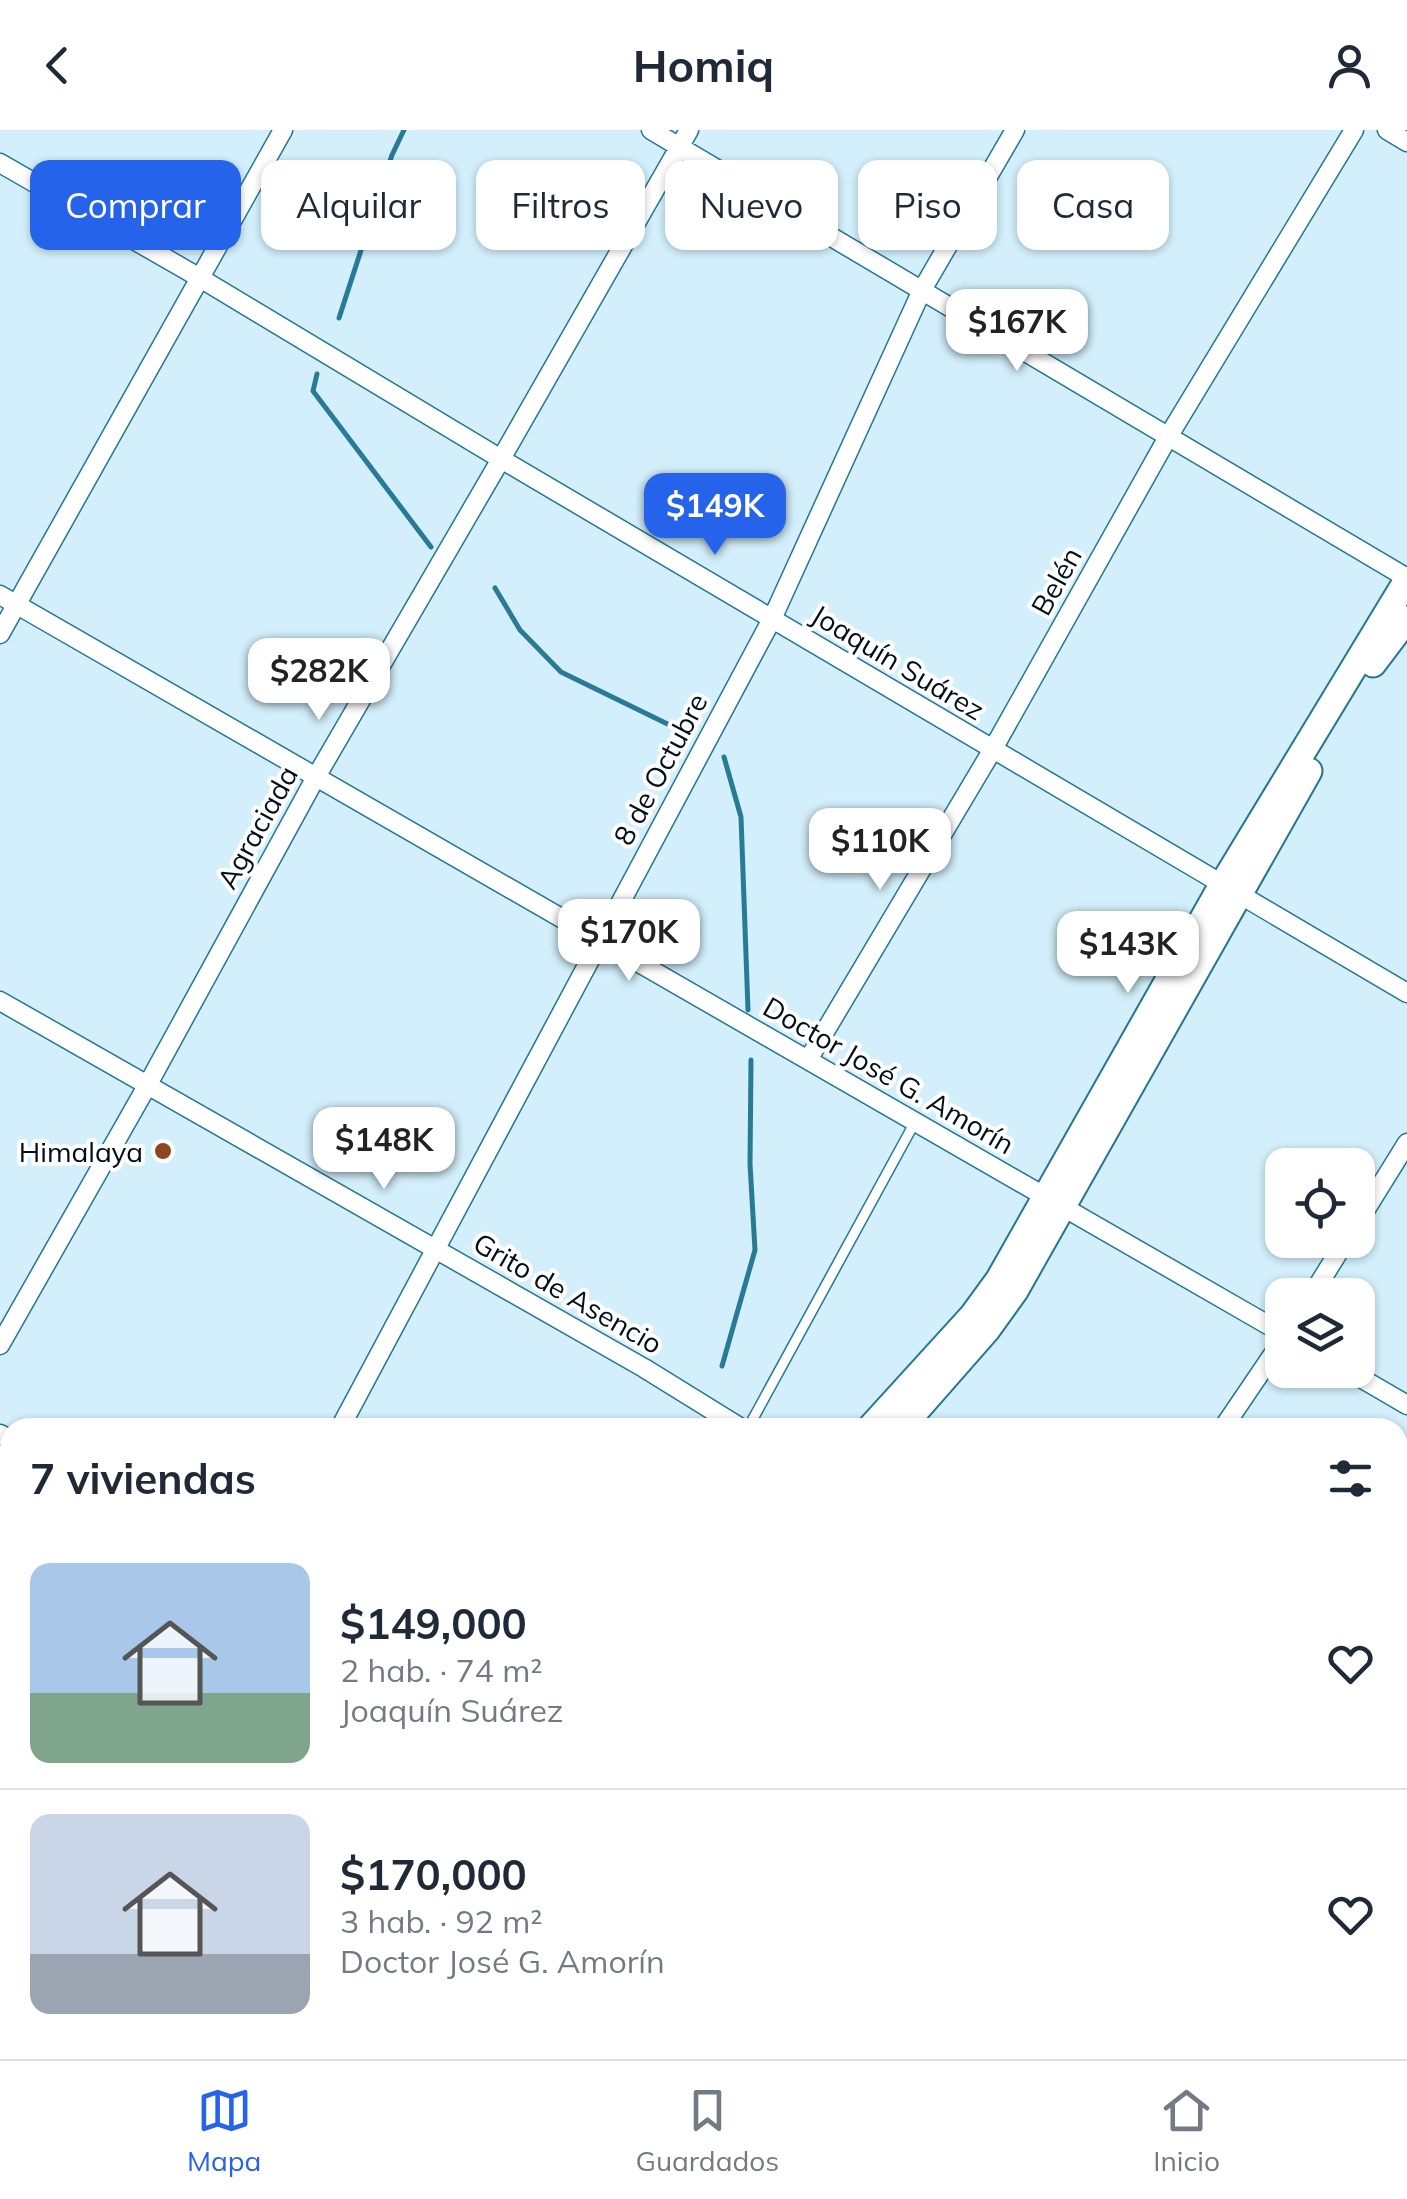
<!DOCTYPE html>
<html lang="es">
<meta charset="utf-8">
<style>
body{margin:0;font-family:Mulish,sans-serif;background:#f2f2f3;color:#1f2937;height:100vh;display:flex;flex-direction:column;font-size:38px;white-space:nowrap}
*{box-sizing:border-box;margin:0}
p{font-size:32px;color:#747a83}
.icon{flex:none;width:55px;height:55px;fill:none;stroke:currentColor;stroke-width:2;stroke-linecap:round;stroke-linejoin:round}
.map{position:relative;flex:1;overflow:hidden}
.details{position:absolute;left:0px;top:1288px;width:1408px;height:642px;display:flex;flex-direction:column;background:#fff;border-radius:30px 30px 0 0;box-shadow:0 2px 8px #0004}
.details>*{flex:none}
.banner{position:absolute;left:30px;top:30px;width:1348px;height:90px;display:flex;gap:20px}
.buttons{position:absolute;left:1265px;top:1018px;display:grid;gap:20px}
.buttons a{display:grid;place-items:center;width:110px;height:110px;border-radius:20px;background:#fff;box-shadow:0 2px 8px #0004;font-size:50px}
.price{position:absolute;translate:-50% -85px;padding:0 22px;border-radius:20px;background:#fff;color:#222;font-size:32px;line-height:65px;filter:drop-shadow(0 2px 5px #0008)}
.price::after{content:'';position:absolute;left:50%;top:60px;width:30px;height:22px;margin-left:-15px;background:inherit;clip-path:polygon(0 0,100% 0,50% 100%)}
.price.current{background:#2563eb;color:#fff}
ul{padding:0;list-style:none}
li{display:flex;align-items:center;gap:30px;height:250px;padding:0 30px}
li+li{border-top:2px solid #e0e1e3}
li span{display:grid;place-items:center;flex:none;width:280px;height:200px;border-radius:20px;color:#555}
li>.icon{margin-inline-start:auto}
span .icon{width:120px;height:120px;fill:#fffc;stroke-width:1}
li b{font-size:42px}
h2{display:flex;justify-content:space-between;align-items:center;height:120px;padding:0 30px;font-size:42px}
.chip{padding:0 35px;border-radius:20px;background:#fff;box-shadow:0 2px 8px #0004;font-size:35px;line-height:90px}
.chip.current{background:#2563eb;color:#fff}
header{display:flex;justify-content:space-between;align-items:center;height:130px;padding:0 30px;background:#fff;font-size:45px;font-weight:700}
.dock{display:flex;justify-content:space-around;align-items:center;height:140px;border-top:2px solid #e0e1e3;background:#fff;font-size:28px;color:#747a83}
.dock a{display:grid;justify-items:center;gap:5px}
.dock .current{color:#2563eb}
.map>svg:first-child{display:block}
</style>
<header><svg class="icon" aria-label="back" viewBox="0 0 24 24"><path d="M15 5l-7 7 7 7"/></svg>Homiq<svg class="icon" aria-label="person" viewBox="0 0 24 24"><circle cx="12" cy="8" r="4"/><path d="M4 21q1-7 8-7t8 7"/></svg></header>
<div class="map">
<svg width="1407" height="1929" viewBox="0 0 1407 1929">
<rect width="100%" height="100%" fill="#d2effb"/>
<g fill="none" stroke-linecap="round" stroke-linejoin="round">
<path stroke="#297a95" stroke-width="5" d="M339,188l53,-163 12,-25
M317,244l-4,17 118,156
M495,458l25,42 41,42 125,61
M724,627l17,60 7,193
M722,1236l33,-116 -5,-86 1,-104
M705,1298l1,-5
M592,1929l3,-9"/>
<g stroke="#247691" stroke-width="12">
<path id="lane" d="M748,1298l167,-306"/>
</g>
<g stroke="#247691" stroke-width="21">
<path id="street" d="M651,0l756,448
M1387,0l20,12
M0,33l200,115 301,181 906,534
M0,465l1282,738
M0,504l283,-504
M0,871l644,367 97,60
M808,930l185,-311 175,-312 186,-307
M1358,1092l49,-79
M1312,1165l34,-55
M0,1215l147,-259 169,-309 185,-318 188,-329
M1347,1240l60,35
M340,1298l432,-809 150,-329 93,-160
M1223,1298l59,-87
M0,1304l10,5
M1398,1655l9,-17
M1398,1684l9,6
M0,1732l10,6
M329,1920l16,9
M1095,1920l16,9
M0,1923l10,-17
M796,1929l6,-9
M1237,1929l5,-9"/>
</g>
<g stroke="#247691" stroke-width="29">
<path id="secondary" d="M1373,534l34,-45
M870,1298l102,-112 27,-37 223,-394 185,-305
M901,1298l86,-98 28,-39 294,-520
M387,1929l5,-9
M424,1929l5,-9"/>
</g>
<use href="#lane" stroke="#fff" stroke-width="9"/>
<use href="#street" stroke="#fff" stroke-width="18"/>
<use href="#secondary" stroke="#fff" stroke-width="25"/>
</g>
<circle fill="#8d4524" stroke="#fff" stroke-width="4" cx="163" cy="1021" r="10"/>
<g text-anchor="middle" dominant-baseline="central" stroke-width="8" stroke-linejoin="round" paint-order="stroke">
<g font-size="28" fill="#000e16" stroke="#fff">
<text transform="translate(1056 451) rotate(-61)">Belén</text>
<text transform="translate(898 532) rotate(31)">Joaquín Suárez</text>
<text transform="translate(660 639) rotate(-62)">8 de Octubre</text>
<text transform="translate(257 697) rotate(-61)">Agraciada</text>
<text transform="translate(889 945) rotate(30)">Doctor José G. Amorín</text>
<text transform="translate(568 1163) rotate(30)">Grito de Asencio</text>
</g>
<g font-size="28" fill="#000e16" stroke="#fff" text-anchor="end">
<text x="143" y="1021">Himalaya</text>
</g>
</g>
</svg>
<div class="buttons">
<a><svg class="icon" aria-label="locate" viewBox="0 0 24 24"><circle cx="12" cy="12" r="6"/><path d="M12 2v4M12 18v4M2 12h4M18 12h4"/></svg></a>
<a><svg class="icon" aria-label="layers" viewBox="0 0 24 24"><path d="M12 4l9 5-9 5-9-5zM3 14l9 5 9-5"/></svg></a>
</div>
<b class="price" style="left:1017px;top:244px">$167K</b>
<b class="price current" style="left:715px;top:428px">$149K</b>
<b class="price" style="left:319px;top:593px">$282K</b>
<b class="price" style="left:880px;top:763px">$110K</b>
<b class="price" style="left:629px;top:854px">$170K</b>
<b class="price" style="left:1128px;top:866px">$143K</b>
<b class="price" style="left:384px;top:1062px">$148K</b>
<div class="banner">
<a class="chip current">Comprar</a>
<a class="chip">Alquilar</a>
<a class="chip">Filtros</a>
<a class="chip">Nuevo</a>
<a class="chip">Piso</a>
<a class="chip">Casa</a>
</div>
<section class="details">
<h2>7 viviendas<svg class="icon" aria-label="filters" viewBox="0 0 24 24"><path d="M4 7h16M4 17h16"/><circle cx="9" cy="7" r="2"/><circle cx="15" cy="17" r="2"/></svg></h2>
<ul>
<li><span style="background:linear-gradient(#a9c7e8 65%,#7fa58c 0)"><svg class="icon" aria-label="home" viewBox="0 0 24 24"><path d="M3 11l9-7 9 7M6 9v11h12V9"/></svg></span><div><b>$149,000</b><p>2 hab. · 74 m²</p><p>Joaquín Suárez</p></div><svg class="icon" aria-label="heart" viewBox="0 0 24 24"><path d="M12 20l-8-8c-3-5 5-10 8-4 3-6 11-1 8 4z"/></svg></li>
<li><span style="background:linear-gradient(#c9d6e8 70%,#9aa5b1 0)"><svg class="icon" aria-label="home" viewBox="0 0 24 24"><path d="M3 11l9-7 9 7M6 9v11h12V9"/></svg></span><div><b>$170,000</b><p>3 hab. · 92 m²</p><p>Doctor José G. Amorín</p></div><svg class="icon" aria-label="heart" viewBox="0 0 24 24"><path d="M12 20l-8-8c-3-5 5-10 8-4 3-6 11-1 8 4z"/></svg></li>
</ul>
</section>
</div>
<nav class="dock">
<a class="current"><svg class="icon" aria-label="map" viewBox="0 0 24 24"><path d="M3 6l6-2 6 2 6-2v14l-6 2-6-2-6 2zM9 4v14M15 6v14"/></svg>Mapa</a>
<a><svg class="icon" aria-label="saved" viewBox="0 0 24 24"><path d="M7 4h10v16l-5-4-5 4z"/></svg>Guardados</a>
<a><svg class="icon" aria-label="home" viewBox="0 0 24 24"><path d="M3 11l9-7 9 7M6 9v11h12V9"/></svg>Inicio</a>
</nav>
